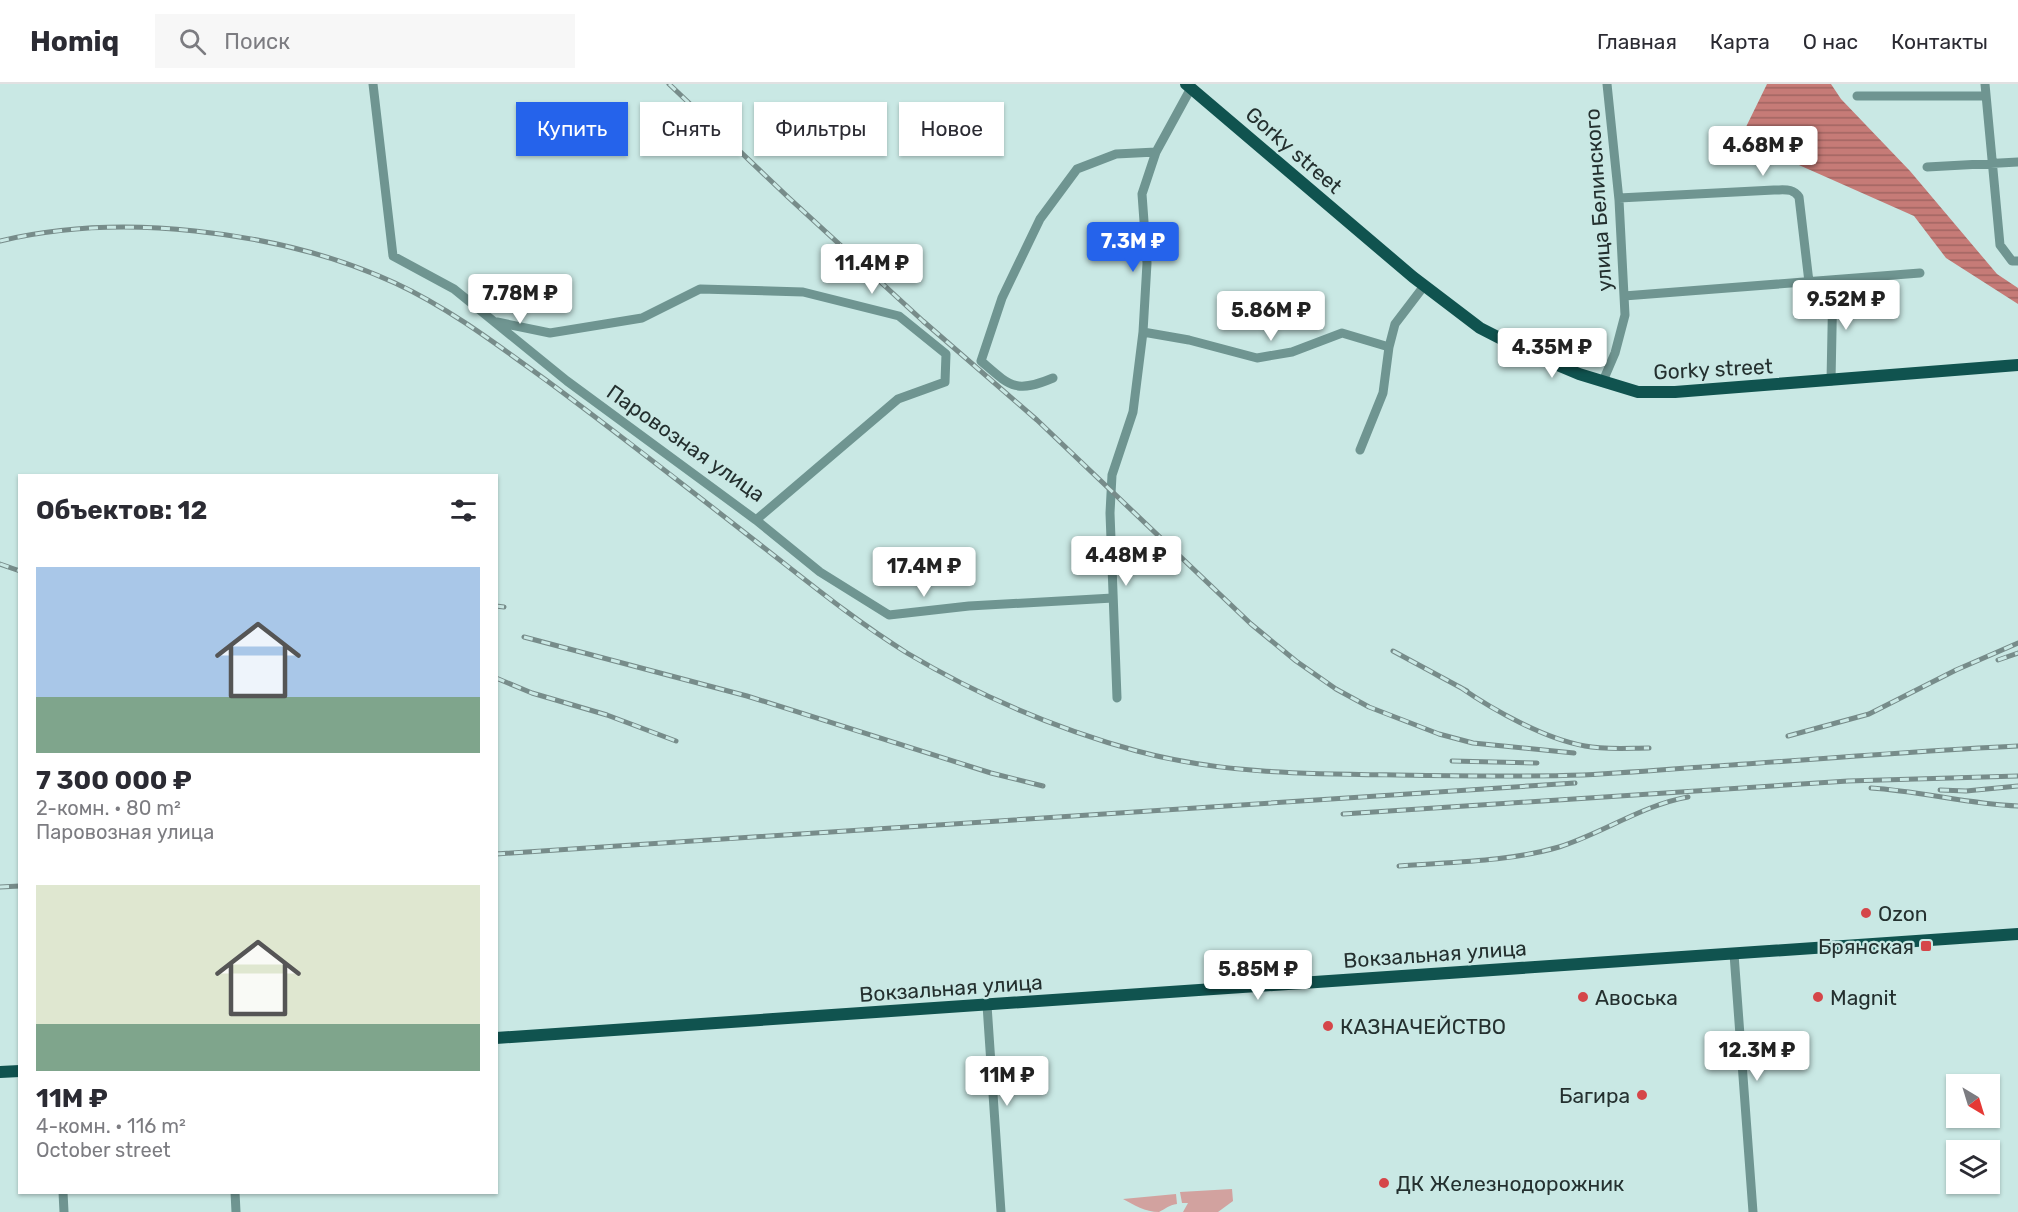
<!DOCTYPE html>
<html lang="ru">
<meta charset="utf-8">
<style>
body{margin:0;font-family:Rubik,sans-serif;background:#f7f7f7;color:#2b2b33;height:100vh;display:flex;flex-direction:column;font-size:22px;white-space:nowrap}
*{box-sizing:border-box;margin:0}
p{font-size:20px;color:#7c7c81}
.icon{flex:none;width:33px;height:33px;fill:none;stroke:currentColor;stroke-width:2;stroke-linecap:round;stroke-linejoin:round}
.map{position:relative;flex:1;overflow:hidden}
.details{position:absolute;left:18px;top:390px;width:480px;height:720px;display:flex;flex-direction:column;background:#fff;border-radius:0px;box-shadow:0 2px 4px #0004}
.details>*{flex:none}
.top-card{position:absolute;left:516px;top:18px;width:570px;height:54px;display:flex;gap:12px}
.needle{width:39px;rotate:142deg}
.buttons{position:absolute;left:1946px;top:990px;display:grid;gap:12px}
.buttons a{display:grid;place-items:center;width:54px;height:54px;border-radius:0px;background:#fff;box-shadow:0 2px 4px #0004;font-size:30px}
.price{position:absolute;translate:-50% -51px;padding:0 14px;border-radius:6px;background:#fff;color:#222;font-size:20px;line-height:39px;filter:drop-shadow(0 2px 3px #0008)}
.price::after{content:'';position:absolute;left:50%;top:36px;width:18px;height:14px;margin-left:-9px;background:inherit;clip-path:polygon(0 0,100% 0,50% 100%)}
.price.selected{background:#2563eb;color:#fff}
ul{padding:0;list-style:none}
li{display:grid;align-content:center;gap:12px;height:318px;padding:0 18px}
li span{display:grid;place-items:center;height:186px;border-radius:0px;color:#555}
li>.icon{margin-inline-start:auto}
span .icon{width:108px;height:108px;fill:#fffc;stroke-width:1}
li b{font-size:26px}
h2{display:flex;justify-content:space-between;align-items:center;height:72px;padding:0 18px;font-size:26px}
.chip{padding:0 21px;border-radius:0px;background:#fff;box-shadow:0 2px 4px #0004;font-size:21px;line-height:54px}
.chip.selected{background:#2563eb;color:#fff}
header{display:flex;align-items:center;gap:36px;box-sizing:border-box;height:84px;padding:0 30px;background:#fff;border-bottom:2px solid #e1e1e2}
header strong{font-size:28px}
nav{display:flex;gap:33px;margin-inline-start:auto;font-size:21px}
.search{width:420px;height:54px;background:#f7f7f7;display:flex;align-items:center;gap:15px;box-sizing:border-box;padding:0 21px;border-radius:0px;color:#7c7c81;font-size:22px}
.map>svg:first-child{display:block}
</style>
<header>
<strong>Homiq</strong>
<div class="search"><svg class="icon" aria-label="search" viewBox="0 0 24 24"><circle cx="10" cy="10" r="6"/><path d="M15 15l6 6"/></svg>Поиск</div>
<nav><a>Главная</a><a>Карта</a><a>О нас</a><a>Контакты</a></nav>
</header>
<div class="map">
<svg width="2018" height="1128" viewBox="0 0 2018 1128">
<defs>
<pattern id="water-rules" width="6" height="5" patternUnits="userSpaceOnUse" patternTransform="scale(1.5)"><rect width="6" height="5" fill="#c67b77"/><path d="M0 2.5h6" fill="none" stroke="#a16562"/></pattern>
</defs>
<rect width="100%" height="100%" fill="#c9e8e4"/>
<path fill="#d2a29f" d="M1232,1105l1,12 -15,11h-35l5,-9h-6l-2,-11z
M1176,1110l1,10c-8,1 -12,5 -18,8 -14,0 -25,-7 -36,-13z"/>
<path fill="url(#water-rules)" d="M1767,0h64l10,15 69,72 87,103 21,14v16l-72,-46 -32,-42 -142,-63 -27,-24z"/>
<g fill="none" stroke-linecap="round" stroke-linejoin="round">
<path stroke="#6f9591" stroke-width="9" d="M373,0l20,172 61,33 113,92 189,139 64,52 69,43 80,-9 144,-8
M1985,0l15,161 12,16h6
M1857,12h129
M1927,83l91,-5
M1619,114l155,-8c11,0 19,-2 25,7l10,85
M1624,212l296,-23
M497,238l53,11 92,-15 58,-29 103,3 96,24 47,38 -1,28 -47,17 -142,121
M1143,248l46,8 68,18 35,-6 50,-19 47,14
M1053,294c-38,16 -43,8 -72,-17l21,-63 38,-79 37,-50 39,-15 40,-2
M1603,297l12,-28 10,-38 -6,-115 -12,-116
M1831,297l2,-101
M1360,366l23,-57 6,-46 6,-23 29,-38
M1117,614l-7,-185 2,-38 21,-63 10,-80 4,-69 -5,-69 14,-42 35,-64
M1734,870l19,258
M987,921l14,207
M63,1108l1,20
M235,1108l1,20"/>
<path stroke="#10534f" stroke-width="12" d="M1186,0l227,193 67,51 49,25 50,21 59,18h37l343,-27
M496,954l1522,-104
M0,988l20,-1"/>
<g stroke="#778c8a" stroke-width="5">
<path id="rail" d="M669,0l120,114 134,123 114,99 214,204 45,37 40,28 33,18 70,27 34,9 101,10
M0,157c63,-15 130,-17 195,-10 68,7 137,23 200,52 56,26 105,64 155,100 70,52 139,106 208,160 49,38 96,77 149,110 72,43 150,76 230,98 84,23 174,23 260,24 62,1 124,2 186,0 40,-2 79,-5 119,-8 105,-7 211,-16 316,-21
M0,480l20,7
M496,522l8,1
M524,553l223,59 244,77 52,13
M1393,567l74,40
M1998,576l20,-7
M496,594l36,15 75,22 69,26
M1460,603c33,23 85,52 125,59 20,4 44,2 64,2
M1788,652l81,-22 87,-44 62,-27
M1452,677l85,2
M1871,704c49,3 97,16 147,18
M1940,706l26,1 52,-5
M1343,730l505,-33 170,-5
M496,770l1079,-71
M1399,782c52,-4 109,-4 160,-19 44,-14 84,-42 129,-50
M0,803l20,-1"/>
</g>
<use href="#rail" stroke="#c9e8e4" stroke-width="3" stroke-dasharray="9" stroke-linecap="butt"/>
</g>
<g fill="#d54649" stroke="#c9e8e4" stroke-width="2">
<circle cx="1866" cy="829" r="6"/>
<rect x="1920" y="856" width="12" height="12" rx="3"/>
<circle cx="1583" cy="913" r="6"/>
<circle cx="1818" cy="913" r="6"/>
<circle cx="1328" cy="942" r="6"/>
<circle cx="1642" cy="1011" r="6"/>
<circle cx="1384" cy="1099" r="6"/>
</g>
<g text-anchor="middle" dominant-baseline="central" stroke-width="4.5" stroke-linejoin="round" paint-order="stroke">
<g font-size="21" fill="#24302f" stroke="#c9e8e4">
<text transform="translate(1294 66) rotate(41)">Gorky street</text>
<text transform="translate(1598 116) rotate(-94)">улица Белинского</text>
<text transform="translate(1713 285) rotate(-3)">Gorky street</text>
<text transform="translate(686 359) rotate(35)">Паровозная улица</text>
<text transform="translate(1435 870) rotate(-4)">Вокзальная улица</text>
<text transform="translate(951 904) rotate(-4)">Вокзальная улица</text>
</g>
<g font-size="21" fill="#24302f" stroke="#c9e8e4" text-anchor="start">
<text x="1878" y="829">Ozon</text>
<text x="1914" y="862" text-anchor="end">Брянская</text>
<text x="1595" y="913">Авоська</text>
<text x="1830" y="913">Magnit</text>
<text x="1340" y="942">КАЗНАЧЕЙСТВО</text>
<text x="1630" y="1011" text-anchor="end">Багира</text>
<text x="1396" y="1099">ДК Железнодорожник</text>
</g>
</g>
</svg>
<div class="buttons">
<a><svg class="needle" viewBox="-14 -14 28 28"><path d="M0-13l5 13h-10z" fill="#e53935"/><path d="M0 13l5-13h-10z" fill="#7c7c81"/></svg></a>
<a><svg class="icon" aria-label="layers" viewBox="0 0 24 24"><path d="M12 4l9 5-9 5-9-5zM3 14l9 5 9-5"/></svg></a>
</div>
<b class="price" style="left:1763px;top:93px">4.68M ₽</b>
<b class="price selected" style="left:1133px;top:189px">7.3M ₽</b>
<b class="price" style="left:872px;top:211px">11.4M ₽</b>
<b class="price" style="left:520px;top:241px">7.78M ₽</b>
<b class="price" style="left:1846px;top:247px">9.52M ₽</b>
<b class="price" style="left:1271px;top:258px">5.86M ₽</b>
<b class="price" style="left:1552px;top:295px">4.35M ₽</b>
<b class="price" style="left:1126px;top:503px">4.48M ₽</b>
<b class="price" style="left:924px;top:514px">17.4M ₽</b>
<b class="price" style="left:1258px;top:917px">5.85M ₽</b>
<b class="price" style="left:1757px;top:998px">12.3M ₽</b>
<b class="price" style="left:1007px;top:1023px">11M ₽</b>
<div class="top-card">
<a class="chip selected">Купить</a>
<a class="chip">Снять</a>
<a class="chip">Фильтры</a>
<a class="chip">Новое</a>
</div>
<section class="details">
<h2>Объектов: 12<svg class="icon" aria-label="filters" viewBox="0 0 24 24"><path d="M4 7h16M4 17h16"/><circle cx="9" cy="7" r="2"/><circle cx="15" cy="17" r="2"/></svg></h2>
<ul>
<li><span style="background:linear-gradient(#a9c7e8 70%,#7fa58c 0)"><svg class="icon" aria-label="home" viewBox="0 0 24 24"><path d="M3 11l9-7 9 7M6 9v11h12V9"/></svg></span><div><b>7 300 000 ₽</b><p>2-комн. · 80 m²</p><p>Паровозная улица</p></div></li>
<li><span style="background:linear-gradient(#dfe7d0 75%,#7fa58c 0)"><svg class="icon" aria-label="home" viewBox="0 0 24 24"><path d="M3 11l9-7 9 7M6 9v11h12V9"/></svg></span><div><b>11M ₽</b><p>4-комн. · 116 m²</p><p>October street</p></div></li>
</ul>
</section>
</div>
